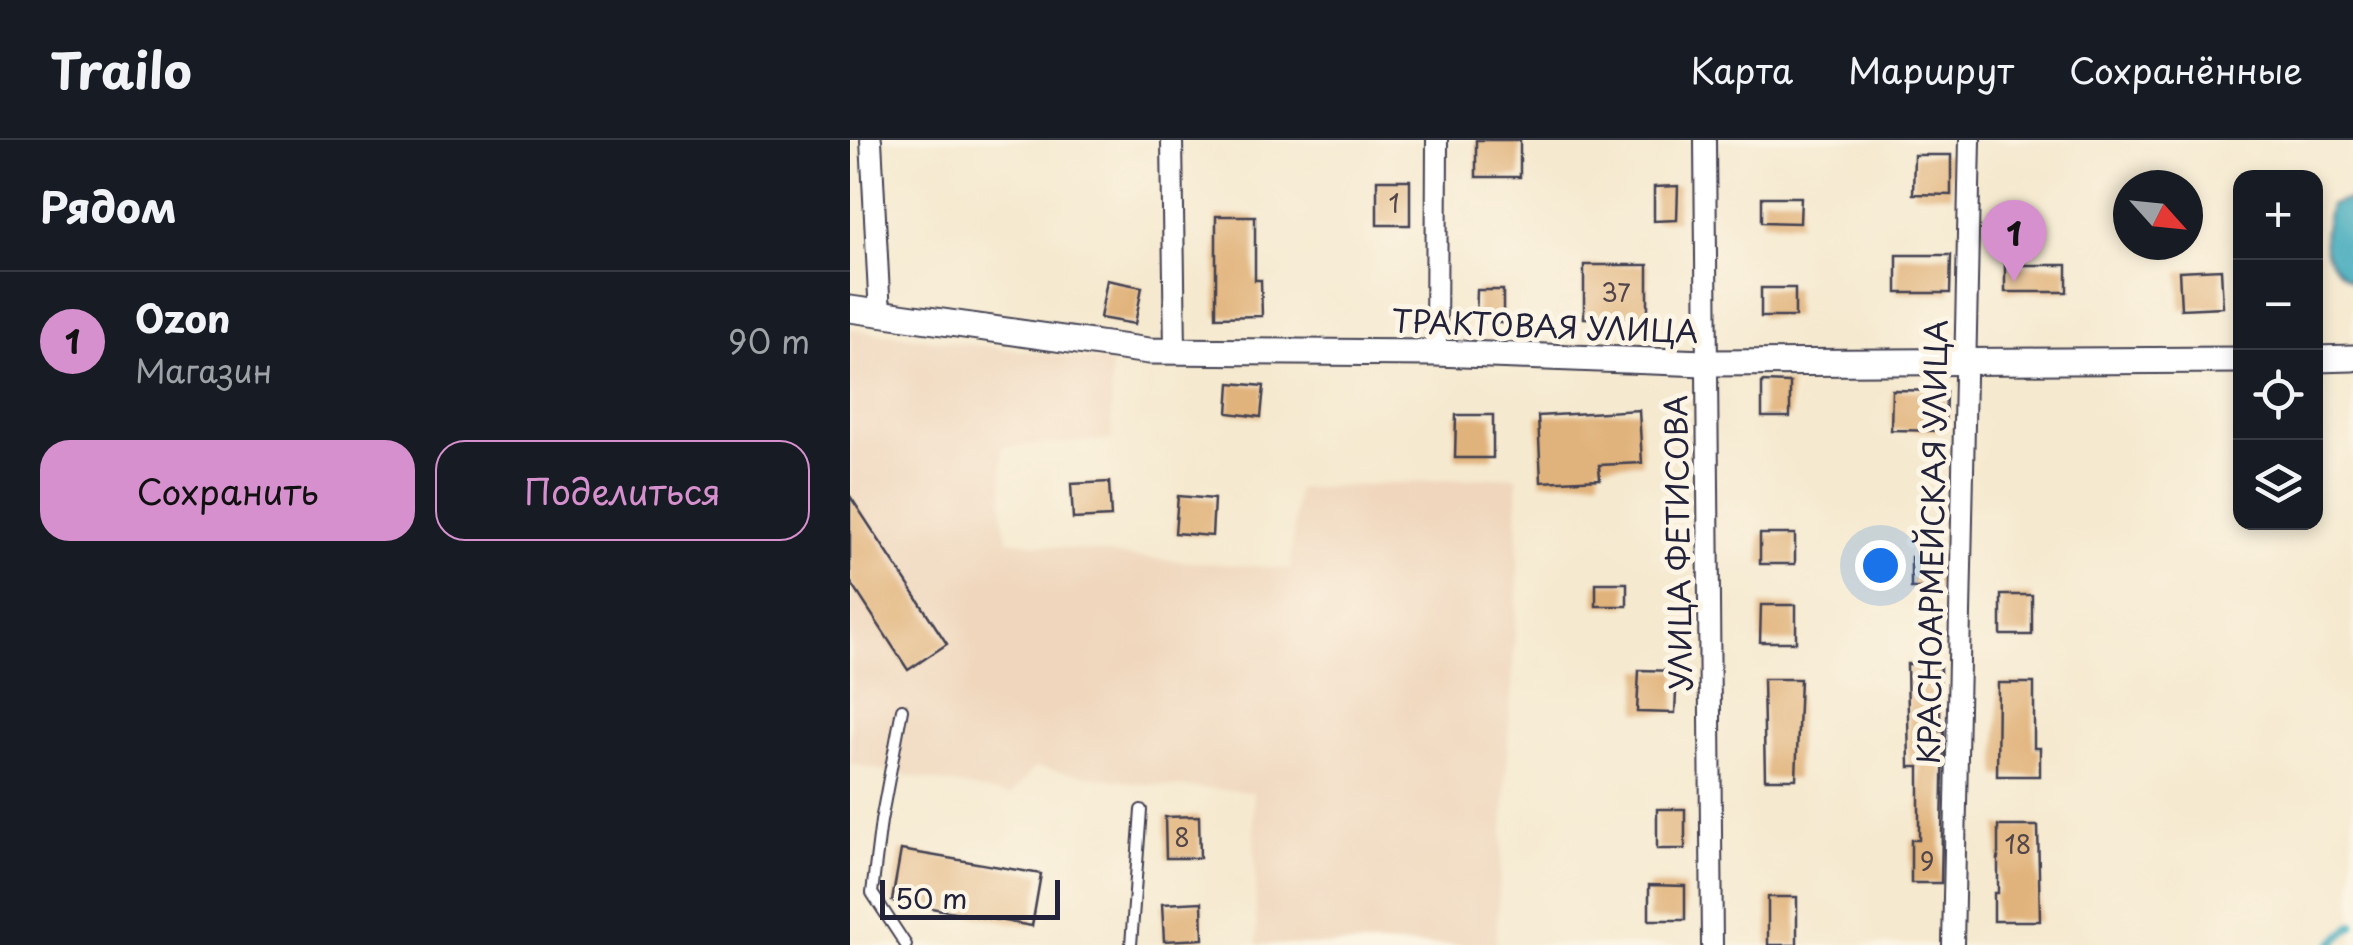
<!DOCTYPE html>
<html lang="ru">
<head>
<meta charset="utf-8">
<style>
	body { margin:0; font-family:"Playpen Sans",sans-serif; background:#242831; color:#f1f3f6 }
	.controls { position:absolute; right:30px; top:30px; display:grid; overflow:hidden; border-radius:20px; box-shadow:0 5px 15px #0003 }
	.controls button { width:90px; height:90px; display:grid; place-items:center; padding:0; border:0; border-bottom:2px solid #363941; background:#171b24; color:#f1f3f6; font:50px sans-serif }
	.compass { position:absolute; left:1263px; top:30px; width:90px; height:90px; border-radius:50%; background:#171b24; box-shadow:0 5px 15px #0003; rotate:117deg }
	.scale { position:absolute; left:30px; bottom:25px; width:180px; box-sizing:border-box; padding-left:10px; border:5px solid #22223b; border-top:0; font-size:28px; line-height:35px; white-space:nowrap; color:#22223b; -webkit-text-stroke:8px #fcf5e5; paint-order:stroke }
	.you { position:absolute; left:1030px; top:425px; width:35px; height:35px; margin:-25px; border:8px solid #fff; border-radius:50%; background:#1a73e8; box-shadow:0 0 0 15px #1a73e833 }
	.badge { display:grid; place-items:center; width:65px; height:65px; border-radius:50%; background:#d690ce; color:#111; font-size:32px; font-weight:700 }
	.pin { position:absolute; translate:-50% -82px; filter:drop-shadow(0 2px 5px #0008) }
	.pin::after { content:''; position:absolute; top:52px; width:35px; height:30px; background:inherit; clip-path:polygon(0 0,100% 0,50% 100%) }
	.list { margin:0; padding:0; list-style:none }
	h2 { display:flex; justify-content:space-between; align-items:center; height:130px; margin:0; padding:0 40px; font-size:42px }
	h2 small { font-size:32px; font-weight:400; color:#9ea1a6 }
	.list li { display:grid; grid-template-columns:65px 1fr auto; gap:30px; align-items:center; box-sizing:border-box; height:140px; padding:0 40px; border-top:2px solid #363941 }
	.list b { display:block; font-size:38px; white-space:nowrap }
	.list p { margin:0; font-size:32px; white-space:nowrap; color:#9ea1a6 }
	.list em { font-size:32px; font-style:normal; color:#9ea1a6 }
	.actions { display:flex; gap:20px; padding:30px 40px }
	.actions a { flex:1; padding:22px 0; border:2px solid #d690ce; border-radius:30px; text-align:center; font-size:35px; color:#d690ce }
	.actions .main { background:#d690ce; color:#111 }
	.icon { flex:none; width:55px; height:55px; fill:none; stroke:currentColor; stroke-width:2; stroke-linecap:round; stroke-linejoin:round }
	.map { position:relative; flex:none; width:1503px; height:805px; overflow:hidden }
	header { display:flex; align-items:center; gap:60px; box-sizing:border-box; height:140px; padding:0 50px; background:#171b24; border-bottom:2px solid #363941 }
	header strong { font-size:48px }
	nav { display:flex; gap:55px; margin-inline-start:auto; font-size:35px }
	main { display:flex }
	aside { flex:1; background:#171b24 }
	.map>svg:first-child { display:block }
	.built { fill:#efd6bc }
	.water { fill:#3da9bc; stroke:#30667c; stroke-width:2.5 }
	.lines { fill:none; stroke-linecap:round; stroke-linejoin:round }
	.stream { stroke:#3da9bc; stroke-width:8 }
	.building { fill:#e1b37b }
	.service-casing { stroke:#424051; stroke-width:14 }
	.minor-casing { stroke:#424051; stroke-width:24 }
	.tertiary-casing { stroke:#424051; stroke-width:29 }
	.service { stroke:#fff; stroke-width:10 }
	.minor { stroke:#fff; stroke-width:20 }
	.tertiary { stroke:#fff; stroke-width:25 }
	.labels { text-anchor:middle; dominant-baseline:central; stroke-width:10; stroke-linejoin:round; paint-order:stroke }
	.number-label { font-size:25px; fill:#52464b }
	.street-label { font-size:30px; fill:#22223b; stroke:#fcf5e5 }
</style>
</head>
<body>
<header>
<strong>Trailo</strong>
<nav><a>Карта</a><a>Маршрут</a><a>Сохранённые</a></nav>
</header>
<main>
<aside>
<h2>Рядом<small></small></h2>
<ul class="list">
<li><span class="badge">1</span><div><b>Ozon</b><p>Магазин</p></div><em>90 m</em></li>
</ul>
<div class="actions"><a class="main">Сохранить</a><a>Поделиться</a></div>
</aside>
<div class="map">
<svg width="1503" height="805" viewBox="0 0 1503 805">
	<rect width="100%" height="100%" fill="#fcf5e5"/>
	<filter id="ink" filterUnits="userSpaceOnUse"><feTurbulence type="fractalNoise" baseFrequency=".01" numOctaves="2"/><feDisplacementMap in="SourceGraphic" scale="20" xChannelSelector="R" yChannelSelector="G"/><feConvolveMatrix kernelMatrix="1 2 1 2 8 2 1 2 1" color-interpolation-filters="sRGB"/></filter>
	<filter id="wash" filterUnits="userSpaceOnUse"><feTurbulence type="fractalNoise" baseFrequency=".0048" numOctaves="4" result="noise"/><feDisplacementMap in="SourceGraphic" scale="40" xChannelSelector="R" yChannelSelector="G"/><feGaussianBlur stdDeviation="2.25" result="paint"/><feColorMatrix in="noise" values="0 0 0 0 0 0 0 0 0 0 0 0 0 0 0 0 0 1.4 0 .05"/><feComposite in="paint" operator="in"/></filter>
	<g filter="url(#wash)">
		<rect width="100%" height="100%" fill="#f5e9cf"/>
		<!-- built -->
		<polygon class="built" points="0,189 261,222 262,300 152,307 153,379 158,400 289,418 440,429 447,349 667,336 668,440 646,805 407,805 403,652 288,644 185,627 161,656 0,624"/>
		<!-- water -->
		<path class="water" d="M1503,58V143C1469,119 1470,103 1480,65Z"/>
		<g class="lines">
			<!-- stream -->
			<polyline class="stream" points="1481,805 1503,785"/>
		</g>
		<g id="blocks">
			<!-- building -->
			<g class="building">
				<rect x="626" y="0" width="44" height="37"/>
				<polygon points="1064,15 1101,15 1101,55 1063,54"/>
				<rect x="527" y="40" width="33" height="45"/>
				<polygon points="828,46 827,80 804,81 804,47"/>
				<polygon points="912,57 951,57 950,83 912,82"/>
				<polygon points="366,76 405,76 405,140 411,140 412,176 366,177"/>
				<polygon points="1047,115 1101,115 1100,153 1047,153"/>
				<polygon points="734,125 798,125 798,179 734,178"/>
				<rect x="1155" y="125" width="62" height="27"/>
				<polygon points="1371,129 1373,167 1331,169 1329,131"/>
				<polygon points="257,140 292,147 285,184 250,178"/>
				<rect x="911" y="148" width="34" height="29"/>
				<polygon points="627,150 653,150 653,183 626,183"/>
				<polygon points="912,242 940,243 940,277 912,277"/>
				<polygon points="380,243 414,246 411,277 378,273"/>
				<polygon points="1042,250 1096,251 1095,291 1041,290"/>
				<polygon points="789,270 792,323 749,325 750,339 691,342 688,276"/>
				<polygon points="606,275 643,275 643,318 605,318"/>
				<polygon points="259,342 261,377 223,379 221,344"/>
				<polygon points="0,356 97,504 58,530 0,441"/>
				<polygon points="328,356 364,359 362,396 325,393"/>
				<rect x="910" y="394" width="35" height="30"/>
				<polygon points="1061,417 1091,418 1091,448 1061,448"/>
				<rect x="746" y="443" width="31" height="23"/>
				<rect x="1151" y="455" width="31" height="40"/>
				<polygon points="911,465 946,465 946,502 910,502"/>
				<polygon points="1057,524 1090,524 1090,591 1094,591 1091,743 1061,743 1061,700 1069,700 1069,627 1059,627"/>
				<polygon points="789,530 827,531 825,573 787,572"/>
				<polygon points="913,539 950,539 946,639 915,639"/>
				<polygon points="1148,543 1184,543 1184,608 1190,608 1190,636 1147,636"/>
				<rect x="807" y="669" width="28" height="40"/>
				<polygon points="349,676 350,718 316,718 315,677"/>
				<polygon points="1148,686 1188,686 1190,781 1144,781 1144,753 1148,753"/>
				<polygon points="51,710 191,734 182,786 42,761"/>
				<polygon points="799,745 835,746 835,780 799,780"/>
				<rect x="918" y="757" width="29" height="48"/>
				<polygon points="352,762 353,799 314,801 312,764"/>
			</g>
		</g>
	</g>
	<g filter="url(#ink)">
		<use href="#blocks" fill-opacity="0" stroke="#424051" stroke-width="2.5"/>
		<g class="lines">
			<!-- service casing -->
			<g class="service-casing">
				<g id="service">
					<polyline points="52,569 31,681 22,753 56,805"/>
					<polyline points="281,805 291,670"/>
				</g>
			</g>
			<!-- minor casing -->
			<g class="minor-casing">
				<g id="minor">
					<polyline points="21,0 30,175"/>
					<polyline points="322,0 325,210"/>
					<polyline points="855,0 862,805"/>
					<polyline points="586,213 587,0"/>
					<polyline points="1103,805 1120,0"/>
				</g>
			</g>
			<!-- tertiary casing -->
			<g class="tertiary-casing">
				<g id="tertiary">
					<polyline points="0,169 299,211 586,213 855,223 1390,220"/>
					<polyline points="1466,219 1503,218"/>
				</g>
			</g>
			<!-- service -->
			<use href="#service" class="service"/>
			<!-- minor -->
			<use href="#minor" class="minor"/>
			<!-- tertiary -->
			<use href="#tertiary" class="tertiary"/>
		</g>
	</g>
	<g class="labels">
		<!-- number labels -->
		<g class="number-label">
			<text x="544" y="63">1</text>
			<text x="766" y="152">37</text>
			<text x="332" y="697">8</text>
			<text x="1168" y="704">18</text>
			<text x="1077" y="721">9</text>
		</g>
		<!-- street labels -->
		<g class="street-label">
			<text transform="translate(695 185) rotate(2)">ТРАКТОВАЯ УЛИЦА</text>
			<text transform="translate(1081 402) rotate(-89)">КРАСНОАРМЕЙСКАЯ УЛИЦА</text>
			<text transform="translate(827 403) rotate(-91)">УЛИЦА ФЕТИСОВА</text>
		</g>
	</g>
</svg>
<div class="controls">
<button>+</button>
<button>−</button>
<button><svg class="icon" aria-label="locate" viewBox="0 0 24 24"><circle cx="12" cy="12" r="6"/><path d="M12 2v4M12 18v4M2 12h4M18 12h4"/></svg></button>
<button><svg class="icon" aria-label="layers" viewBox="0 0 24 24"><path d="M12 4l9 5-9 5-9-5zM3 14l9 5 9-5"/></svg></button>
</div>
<svg class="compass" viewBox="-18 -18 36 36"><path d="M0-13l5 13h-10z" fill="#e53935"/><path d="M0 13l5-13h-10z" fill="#9ea1a6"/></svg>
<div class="scale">50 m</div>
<div class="you"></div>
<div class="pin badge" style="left:1164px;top:142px">1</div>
</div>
</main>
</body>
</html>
